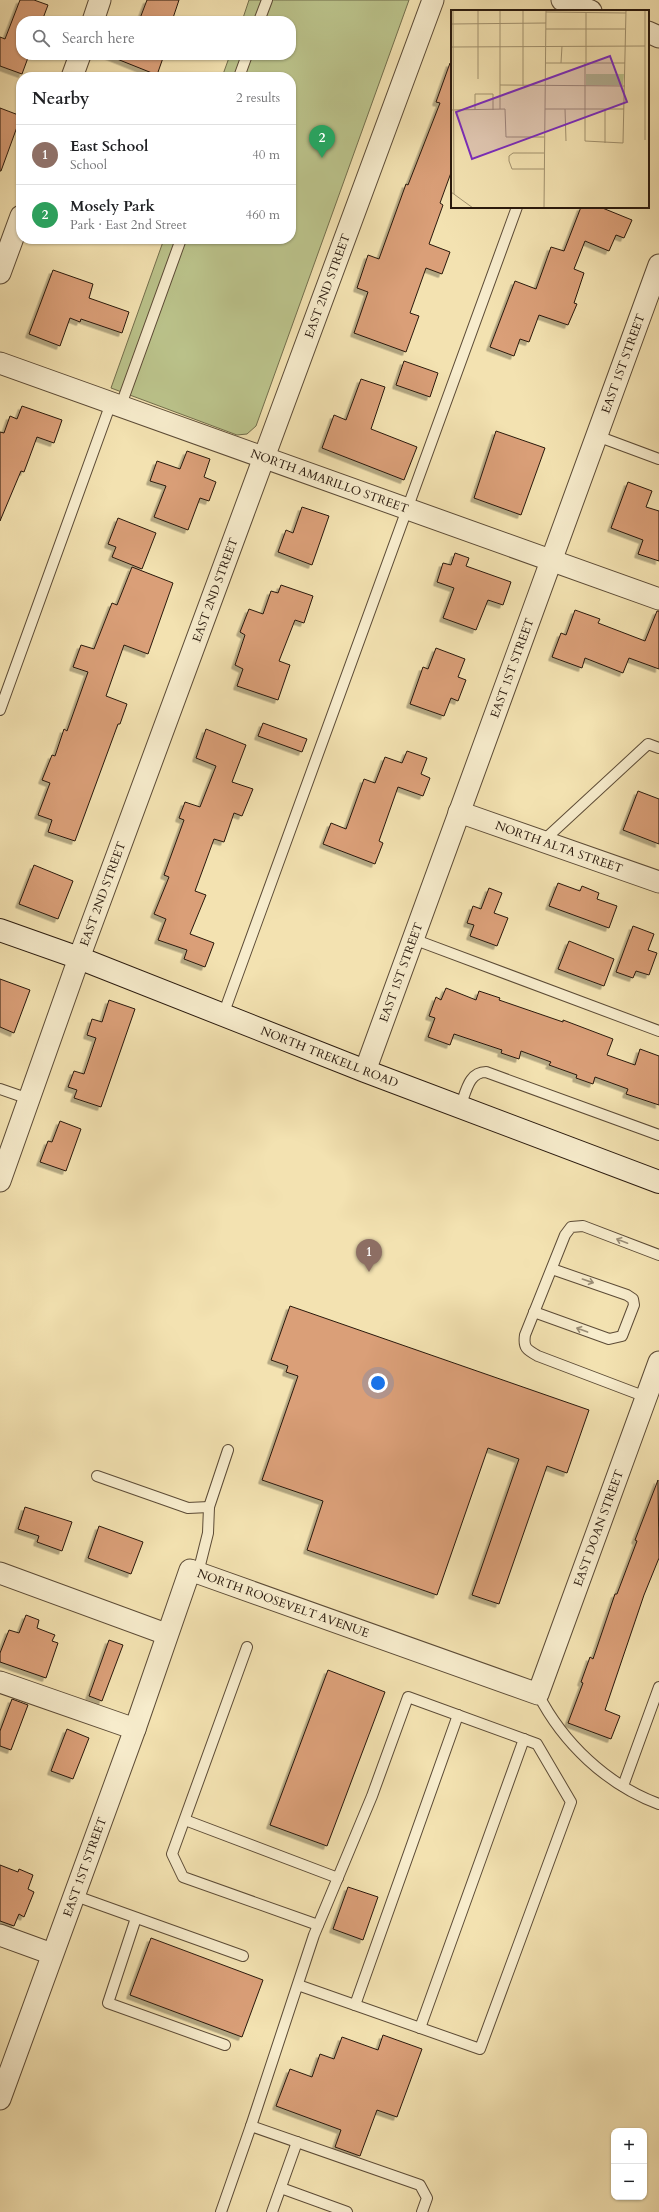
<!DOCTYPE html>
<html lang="en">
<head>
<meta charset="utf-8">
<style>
	body { margin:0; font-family:Cardo,serif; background:#f6f6f6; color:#202124 }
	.controls { position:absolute; right:12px; bottom:12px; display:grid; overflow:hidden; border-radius:8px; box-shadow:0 1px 3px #0004 }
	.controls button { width:36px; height:36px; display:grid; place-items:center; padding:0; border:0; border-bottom:1px solid #e0e0e0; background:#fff; color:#202124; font:20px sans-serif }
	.you { position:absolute; left:378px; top:1383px; width:14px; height:14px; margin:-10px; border:3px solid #fff; border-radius:50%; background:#1a73e8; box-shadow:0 0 0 6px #1a73e833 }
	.badge { display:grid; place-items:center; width:26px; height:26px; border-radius:50%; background:#8f2418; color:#fff; font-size:13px; font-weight:700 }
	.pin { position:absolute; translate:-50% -33px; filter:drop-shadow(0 1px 2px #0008) }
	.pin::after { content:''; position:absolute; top:21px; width:14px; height:12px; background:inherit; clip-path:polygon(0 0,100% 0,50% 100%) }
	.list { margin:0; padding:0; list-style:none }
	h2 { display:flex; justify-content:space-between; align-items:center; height:52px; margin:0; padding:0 16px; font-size:17px }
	h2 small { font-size:13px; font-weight:400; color:#757577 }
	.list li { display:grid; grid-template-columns:26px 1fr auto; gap:12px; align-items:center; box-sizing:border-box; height:60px; padding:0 16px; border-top:1px solid #e0e0e0 }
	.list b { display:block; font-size:15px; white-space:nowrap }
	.list p { margin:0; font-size:13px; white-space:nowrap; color:#757577 }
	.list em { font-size:13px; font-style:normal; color:#757577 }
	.icon { flex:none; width:22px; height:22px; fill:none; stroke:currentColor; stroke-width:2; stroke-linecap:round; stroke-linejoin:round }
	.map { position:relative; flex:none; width:659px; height:2212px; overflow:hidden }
	.search { position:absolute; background:#fff; box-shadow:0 1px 3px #0004; left:16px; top:16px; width:280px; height:44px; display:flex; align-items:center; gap:10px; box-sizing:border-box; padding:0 14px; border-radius:16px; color:#757577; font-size:15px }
	.panel { position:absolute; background:#fff; box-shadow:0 1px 3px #0004; left:16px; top:72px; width:280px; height:172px; border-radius:16px }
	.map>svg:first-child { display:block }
	.park { fill:#bbc38b; stroke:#726e4c }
	.building { fill:#da9f78; stroke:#29190d; filter:url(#shadow) }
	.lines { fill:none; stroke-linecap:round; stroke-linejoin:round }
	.lane-casing { stroke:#5c4b36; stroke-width:12 }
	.street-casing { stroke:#5c4b36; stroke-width:23 }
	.secondary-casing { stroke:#29190d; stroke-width:24 }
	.lane { stroke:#f7eccc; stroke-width:10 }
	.street { stroke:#f7eccc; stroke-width:21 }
	.secondary { stroke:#f7eccc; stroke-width:22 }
	.oneway { stroke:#9a8d76 }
	.labels { text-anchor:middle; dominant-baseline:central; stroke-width:3; stroke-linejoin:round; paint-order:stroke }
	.street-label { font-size:12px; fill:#29190d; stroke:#f7eccc }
	.inset-road { fill:none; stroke:#a2926f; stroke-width:1 }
	.view { fill:#7b2cbf; fill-opacity:0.15; stroke:#7b2cbf; stroke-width:2 }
	.inset-edge { fill:none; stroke:#29190d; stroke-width:2 }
</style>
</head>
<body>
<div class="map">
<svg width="659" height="2212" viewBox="0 0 659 2212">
	<defs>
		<filter id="shadow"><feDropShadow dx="-3.5" dy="3.5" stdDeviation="0" flood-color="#0004"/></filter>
	</defs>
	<rect width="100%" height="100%" fill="#f3e2b1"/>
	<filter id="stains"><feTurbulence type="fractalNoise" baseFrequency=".005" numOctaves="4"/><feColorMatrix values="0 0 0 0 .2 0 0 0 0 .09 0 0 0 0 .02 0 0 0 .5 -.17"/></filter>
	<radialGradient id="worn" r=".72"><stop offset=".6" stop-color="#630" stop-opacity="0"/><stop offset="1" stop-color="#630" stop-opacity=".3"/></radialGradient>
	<!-- park -->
	<polygon class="park" points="249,0 409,0 256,426 247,434 237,435 111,388 164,239 291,239 291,77 222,77 230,55 291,55 291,21 242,21"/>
	<!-- building -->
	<g class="building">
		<polygon points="20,0 34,0 48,5 42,21 21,21 21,55 29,55 22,74 0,66 0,37 5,39"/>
		<polygon points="147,0 179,0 172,21 139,21"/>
		<polygon points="107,55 164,55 157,75"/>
		<polygon points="450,63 452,64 452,170 440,203 443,205 429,244 450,252 442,274 426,268 410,313 419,316 406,352 354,333 368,292 357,288 368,255 379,259 406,184 408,185 440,103 436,102"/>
		<polygon points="0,108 21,116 1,171 0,171"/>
		<polygon points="581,207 600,207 632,220 624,238 616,235 609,251 585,241 574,269 584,273 574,303 577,304 568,325 539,315 529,342 520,339 514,356 490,347 515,281 536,289 551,247 564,251"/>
		<polygon points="53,270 93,284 89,298 129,312 122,333 81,319 80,322 70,318 60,346 29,334"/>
		<polygon points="404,361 438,373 430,397 396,385"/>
		<polygon points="361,379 385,387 371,429 417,447 404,480 322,448 334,415 346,420"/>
		<polygon points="22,406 62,420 54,443 37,437 24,472 21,471 0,521 0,432 4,433 10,416 17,419"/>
		<polygon points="496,431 545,448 521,515 474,498"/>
		<polygon points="187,451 210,459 204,477 216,482 209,501 200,498 188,530 154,517 166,486 150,481 157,461 180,469"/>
		<polygon points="628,482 652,491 646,507 659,511 659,561 638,554 643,540 611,528"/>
		<polygon points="302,507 329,516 312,565 278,552 286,530 293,533"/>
		<polygon points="118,518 156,533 142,569 112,557 116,547 108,544"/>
		<polygon points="455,553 469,558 466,566 511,582 503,605 488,600 476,630 443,618 454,588 437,582 443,563 451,565"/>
		<polygon points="132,567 173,583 148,654 124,645 106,696 127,704 120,724 118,724 75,841 48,832 52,820 38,815 50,783 42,780 52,755 55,756 64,729 67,731 88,672 73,667 81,645 94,649 112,603 117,605"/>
		<polygon points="281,585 313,596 304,623 295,620 279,661 290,665 278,700 237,686 243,669 235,665 245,635 240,632 249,609 263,614 271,591 278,593"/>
		<polygon points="575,610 600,619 598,623 645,641 657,611 659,611 659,669 629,658 623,673 585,658 582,668 552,657 561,633 566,635"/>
		<polygon points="436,648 465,659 458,677 466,680 458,701 451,698 444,716 410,704 423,667 428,669"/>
		<polygon points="263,723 307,739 302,752 258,736"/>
		<polygon points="206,729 246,745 232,782 253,789 242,816 234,813 224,842 214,839 195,891 206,895 190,934 214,943 205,967 184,959 187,950 158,940 166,919 154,914 169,877 164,875 184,820 179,818 185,802 200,807 216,766 196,758"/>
		<polygon points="407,751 427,758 421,774 430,778 423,796 398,787 379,841 383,843 375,864 323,844 331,823 346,829 364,779 375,783 385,757 402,763"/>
		<polygon points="638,791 659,799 659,844 623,830"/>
		<polygon points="34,865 73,881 58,919 19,904"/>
		<polygon points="558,883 580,891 582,886 599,893 597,899 617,906 609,928 549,906"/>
		<polygon points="489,888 502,893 494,913 508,918 497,946 470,936 474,925 467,923 473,906 481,909"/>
		<polygon points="633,926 654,934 648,950 657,953 649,975 636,971 633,978 616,972"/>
		<polygon points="569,941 614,959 604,986 558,969"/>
		<polygon points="0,979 30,990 14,1033 0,1027"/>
		<polygon points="446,988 476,1000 479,991 500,998 499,1000 563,1022 563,1020 613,1039 607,1055 635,1065 640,1049 659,1056 659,1105 626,1094 628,1089 595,1077 593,1084 576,1078 577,1075 549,1065 551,1062 521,1051 519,1059 501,1053 502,1050 454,1034 450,1045 428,1037 435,1018 429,1016 436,997 441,1000"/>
		<polygon points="109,1000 135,1009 101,1107 74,1098 77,1090 68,1087 74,1071 84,1074 96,1038 87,1035 92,1019 102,1022"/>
		<polygon points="60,1121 81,1129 66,1171 40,1162 48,1141 52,1142"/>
		<polygon points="290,1306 589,1410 567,1473 547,1466 499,1604 472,1595 519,1459 488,1448 437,1595 307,1550 323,1501 262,1480 298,1376 286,1372 288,1366 271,1360"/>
		<polygon points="658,1480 659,1558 644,1595 605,1710 620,1716 611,1739 568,1723 583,1683 581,1682 590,1657 593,1659 615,1594 617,1594 637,1541 635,1540"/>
		<polygon points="25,1507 72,1522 62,1551 37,1542 39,1536 18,1529"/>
		<polygon points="99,1526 143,1542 131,1574 88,1558"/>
		<polygon points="26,1615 39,1620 37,1628 55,1635 52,1641 58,1643 46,1678 0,1662 0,1653 9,1630 19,1633"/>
		<polygon points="109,1640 123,1645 102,1701 89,1696"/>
		<polygon points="328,1670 385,1692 327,1846 270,1825"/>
		<polygon points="12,1699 28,1705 11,1750 0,1746 0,1731"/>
		<polygon points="67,1729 89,1738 73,1779 51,1771"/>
		<polygon points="0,1865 18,1872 19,1869 33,1875 28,1889 34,1892 24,1917 19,1914 14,1926 0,1921"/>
		<polygon points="348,1887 378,1897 363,1940 333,1929"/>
		<polygon points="151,1938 263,1980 242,2037 130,1995"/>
		<polygon points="383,2035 422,2049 397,2117 377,2110 360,2156 335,2147 341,2130 276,2106 290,2069 312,2077 320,2054 334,2059 342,2037 378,2050"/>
	</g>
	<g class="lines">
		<!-- lane casing -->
		<g class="lane-casing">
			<g id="lane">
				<polyline points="259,21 267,0"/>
				<polyline points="239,77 247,55"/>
				<polyline points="121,405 181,239"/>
				<polyline points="597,436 659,459"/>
				<polyline points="0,710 111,403"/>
				<polyline points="543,841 648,744 659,748"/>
				<polyline points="413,939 659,1031"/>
				<polyline points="223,1015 517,207"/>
				<polyline points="0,1089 29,1099"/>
				<path d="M460,1107C466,1093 468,1072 486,1072L659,1135"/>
				<polyline points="534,1312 609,1339 622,1336 634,1305 633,1299 627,1295 552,1269"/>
				<path d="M646,1397L538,1356C527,1350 523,1348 525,1335L565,1235L571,1227L583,1226L659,1255"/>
				<polyline points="97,1476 188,1508 209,1507"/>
				<polyline points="198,1573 208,1533 209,1507 228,1450"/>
				<polyline points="247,1647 172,1854 183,1877 318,1925"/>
				<path d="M538,1694C563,1743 607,1785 659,1804"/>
				<polyline points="623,1786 659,1687"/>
				<polyline points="185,1820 338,1878"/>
				<polyline points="73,1895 243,1956"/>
				<polyline points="136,1918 108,2003 225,2045"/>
				<polyline points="355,2005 458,1715"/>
				<polyline points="420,2028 524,1739"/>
				<polyline points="251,2126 314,1935 372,1796 408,1697 537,1744 571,1802 480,2049 298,1985"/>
				<polyline points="281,2188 347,2212"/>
				<polyline points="221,2212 251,2126 420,2185 427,2198 422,2212"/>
				<polyline points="272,2212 297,2142"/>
			</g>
		</g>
		<!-- street casing -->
		<g class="street-casing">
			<g id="street">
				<polyline points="562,0 591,11"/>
				<polyline points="93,21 100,0"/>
				<polyline points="648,32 659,37"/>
				<polyline points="72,77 80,55"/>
				<polyline points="0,273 21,216"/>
				<path id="s1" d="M0,363L659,599"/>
				<path id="s2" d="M459,812L659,882"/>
				<path id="s3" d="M365,1071L659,265"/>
				<path id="s4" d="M0,1181L79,958L433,0"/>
				<polyline points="0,1573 166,1634"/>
				<polyline points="0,1682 135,1729"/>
				<polyline points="0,1935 52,1954"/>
				<path id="s5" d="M0,2099L135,1729L190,1570L538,1694L659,1362"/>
			</g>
		</g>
		<!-- secondary casing -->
		<g class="secondary-casing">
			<g id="secondary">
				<path id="s6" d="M0,930L79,958L365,1071L659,1182"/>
			</g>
		</g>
		<!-- lane -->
		<use href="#lane" class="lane"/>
		<!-- street -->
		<use href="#street" class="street"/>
		<!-- secondary -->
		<use href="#secondary" class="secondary"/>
	</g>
	<!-- one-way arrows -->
	<defs><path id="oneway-shaft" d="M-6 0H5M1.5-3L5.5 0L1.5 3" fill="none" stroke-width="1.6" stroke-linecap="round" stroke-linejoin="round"/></defs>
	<g class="oneway">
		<use href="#oneway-shaft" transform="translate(622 1241) rotate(-159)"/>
		<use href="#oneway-shaft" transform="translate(588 1281) rotate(19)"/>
		<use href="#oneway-shaft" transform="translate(582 1330) rotate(-160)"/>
	</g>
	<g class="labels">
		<!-- street labels -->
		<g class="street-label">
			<text stroke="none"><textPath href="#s4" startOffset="953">EAST 2ND STREET</textPath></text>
			<text stroke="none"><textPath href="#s3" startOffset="753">EAST 1ST STREET</textPath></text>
			<text stroke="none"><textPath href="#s1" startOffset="350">NORTH AMARILLO STREET</textPath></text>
			<text stroke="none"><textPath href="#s4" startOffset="629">EAST 2ND STREET</textPath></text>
			<text stroke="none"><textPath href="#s3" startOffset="429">EAST 1ST STREET</textPath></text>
			<text stroke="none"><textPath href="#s2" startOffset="106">NORTH ALTA STREET</textPath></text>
			<text stroke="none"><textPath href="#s4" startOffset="305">EAST 2ND STREET</textPath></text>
			<text stroke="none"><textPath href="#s3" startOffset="105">EAST 1ST STREET</textPath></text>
			<text stroke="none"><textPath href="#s6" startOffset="353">NORTH TREKELL ROAD</textPath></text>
			<text stroke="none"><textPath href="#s5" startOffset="1108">EAST DOAN STREET</textPath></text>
			<text stroke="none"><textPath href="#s5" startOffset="661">NORTH ROOSEVELT AVENUE</textPath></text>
			<text stroke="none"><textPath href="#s5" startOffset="247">EAST 1ST STREET</textPath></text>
		</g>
	</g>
	<!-- overview -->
	<g transform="translate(451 10)">
		<rect width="198" height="198" fill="#f3e2b1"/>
		<path d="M135,64H173L172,75H135Z" fill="#bbc38b"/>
		<path class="inset-road" d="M2,0L3,184M27,0V69M49,0V99M72,0V76M95,2L175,3M0,14L95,13M95,19H174M0,37L194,36M94,53H174M110,53L111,36M134,53V131L172,133L175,0M135,53V2M49,75L174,76M94,99H173M114,99L115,131M0,100L54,99L55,127H93M24,100V84H42V100M194,130V0M154,133V99M93,159H61L58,151V146L62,143H93M0,182L22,198M93,198L95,0"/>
		<path class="view" d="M159,46L176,92L21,149L5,102Z"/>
		<rect width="198" height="198" class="inset-edge"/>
	</g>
	<rect width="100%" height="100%" filter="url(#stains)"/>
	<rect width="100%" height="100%" fill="url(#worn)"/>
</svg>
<div class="controls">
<button>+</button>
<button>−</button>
</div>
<div class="you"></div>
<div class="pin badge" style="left:369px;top:1272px;background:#8d6e63">1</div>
<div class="pin badge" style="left:322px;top:158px;background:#2e9e5b">2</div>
<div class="search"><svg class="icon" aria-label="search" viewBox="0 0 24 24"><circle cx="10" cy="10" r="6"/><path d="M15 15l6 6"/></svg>Search here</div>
<section class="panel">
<h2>Nearby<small>2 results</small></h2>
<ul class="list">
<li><span class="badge" style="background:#8d6e63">1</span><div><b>East School</b><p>School</p></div><em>40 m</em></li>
<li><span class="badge" style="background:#2e9e5b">2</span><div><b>Mosely Park</b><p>Park · East 2nd Street</p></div><em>460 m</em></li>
</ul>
</section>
</div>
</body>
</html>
